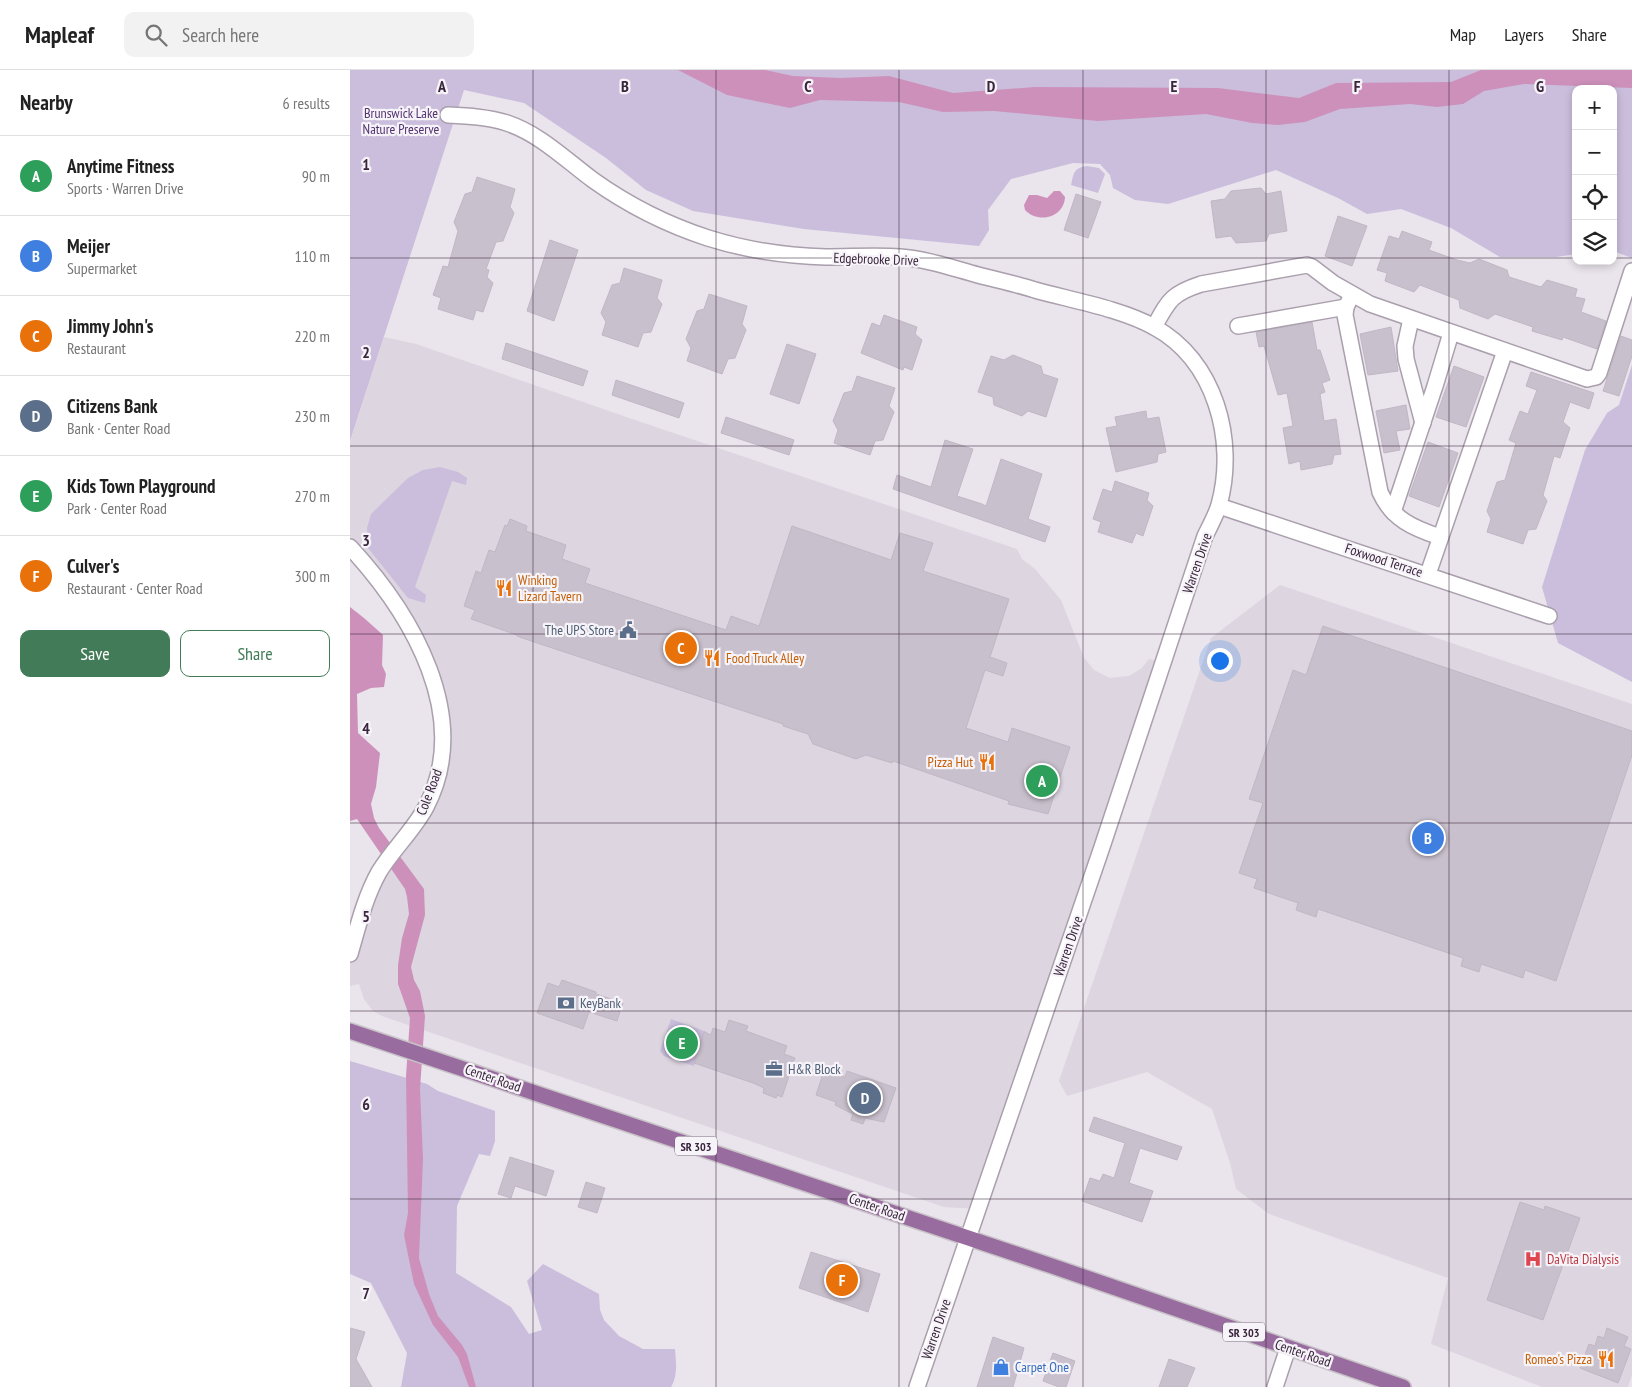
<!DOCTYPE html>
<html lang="en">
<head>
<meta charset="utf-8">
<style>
	body { margin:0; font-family:"PT Sans Narrow",sans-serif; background:#f2f2f2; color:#222 }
	.controls { position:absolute; right:15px; top:15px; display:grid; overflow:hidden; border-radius:10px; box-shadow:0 2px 8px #0003 }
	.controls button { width:45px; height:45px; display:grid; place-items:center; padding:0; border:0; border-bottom:1px solid #e0e0e0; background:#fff; color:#222; font:25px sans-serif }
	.you { position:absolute; left:869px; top:590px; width:18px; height:18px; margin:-12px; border:4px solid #fff; border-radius:50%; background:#1a73e8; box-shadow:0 0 0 8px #1a73e833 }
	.badge { display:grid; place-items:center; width:32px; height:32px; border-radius:50%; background:#417b57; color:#fff; font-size:16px; font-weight:700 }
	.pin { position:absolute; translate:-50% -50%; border:2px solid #fff; box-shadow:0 1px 5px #0006 }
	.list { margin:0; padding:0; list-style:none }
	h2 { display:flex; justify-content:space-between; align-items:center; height:65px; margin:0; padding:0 20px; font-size:21px }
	h2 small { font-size:16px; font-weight:400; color:#767676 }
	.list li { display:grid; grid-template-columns:32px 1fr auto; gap:15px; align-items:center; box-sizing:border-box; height:80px; padding:0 20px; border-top:1px solid #e0e0e0 }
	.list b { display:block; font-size:19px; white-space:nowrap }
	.list p { margin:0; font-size:16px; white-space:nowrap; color:#767676 }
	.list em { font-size:16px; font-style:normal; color:#767676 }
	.actions { display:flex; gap:10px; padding:15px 20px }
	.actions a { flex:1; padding:11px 0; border:1px solid #417b57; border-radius:10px; text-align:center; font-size:18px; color:#417b57 }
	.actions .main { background:#417b57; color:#fff }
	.icon { flex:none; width:28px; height:28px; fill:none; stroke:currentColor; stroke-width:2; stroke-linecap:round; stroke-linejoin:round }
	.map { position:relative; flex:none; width:1282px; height:1317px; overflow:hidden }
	header { display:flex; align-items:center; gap:30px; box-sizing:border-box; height:70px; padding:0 25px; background:#fff; border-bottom:1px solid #e0e0e0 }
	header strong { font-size:24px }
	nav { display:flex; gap:28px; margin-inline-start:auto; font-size:18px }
	.search { width:350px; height:45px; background:#f2f2f2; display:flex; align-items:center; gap:12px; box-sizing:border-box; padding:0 18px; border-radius:10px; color:#767676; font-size:19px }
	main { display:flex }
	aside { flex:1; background:#fff }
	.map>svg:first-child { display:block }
	.built { fill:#ddd5e0 }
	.green { fill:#cabedc }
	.water { fill:#cd90bb }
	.building { fill:#c9c0cd; stroke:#c1b7c5 }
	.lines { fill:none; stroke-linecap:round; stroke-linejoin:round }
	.minor-casing { stroke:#aa9fad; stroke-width:18 }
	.major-casing { stroke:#c8c2c8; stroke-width:18 }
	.minor { stroke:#fff; stroke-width:15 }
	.major { stroke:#986c9e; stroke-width:15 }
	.grid { fill:none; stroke:#39253c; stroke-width:1; stroke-opacity:0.55 }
	.labels { text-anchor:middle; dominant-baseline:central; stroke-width:4.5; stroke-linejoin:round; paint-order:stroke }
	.shield { fill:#f7f4f9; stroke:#726375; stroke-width:1 }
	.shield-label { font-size:12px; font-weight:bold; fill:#39253c }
	.park-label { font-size:14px; fill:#533270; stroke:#f7f4f9 }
	.street-label { font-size:14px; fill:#39253c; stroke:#f7f4f9 }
	.food-label { font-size:14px; fill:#c56008; stroke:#f7f4f9; text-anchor:start }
	.service-label { font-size:14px; fill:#4e5e75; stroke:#f7f4f9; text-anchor:start }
	.health-label { font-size:14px; fill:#be3a42; stroke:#f7f4f9; text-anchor:start }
	.shop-label { font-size:14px; fill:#366cbe; stroke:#f7f4f9; text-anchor:start }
	.grid-label { font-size:16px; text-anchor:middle; font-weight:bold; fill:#39253c; stroke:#f7f4f9; stroke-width:4.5; stroke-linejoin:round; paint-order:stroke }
</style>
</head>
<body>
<header>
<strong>Mapleaf</strong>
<div class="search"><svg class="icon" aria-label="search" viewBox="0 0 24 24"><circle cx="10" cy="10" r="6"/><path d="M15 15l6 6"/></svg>Search here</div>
<nav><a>Map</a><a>Layers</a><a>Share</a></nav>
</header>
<main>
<aside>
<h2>Nearby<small>6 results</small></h2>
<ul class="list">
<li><span class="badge" style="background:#2e9e5b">A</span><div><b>Anytime Fitness</b><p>Sports · Warren Drive</p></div><em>90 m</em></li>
<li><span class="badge" style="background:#3f7fe0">B</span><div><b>Meijer</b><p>Supermarket</p></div><em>110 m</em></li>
<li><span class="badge" style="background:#e8710a">C</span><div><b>Jimmy John's</b><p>Restaurant</p></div><em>220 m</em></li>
<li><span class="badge" style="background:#5c6f8a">D</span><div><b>Citizens Bank</b><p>Bank · Center Road</p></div><em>230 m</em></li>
<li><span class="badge" style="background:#2e9e5b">E</span><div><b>Kids Town Playground</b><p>Park · Center Road</p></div><em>270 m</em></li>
<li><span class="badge" style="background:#e8710a">F</span><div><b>Culver's</b><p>Restaurant · Center Road</p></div><em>300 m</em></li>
</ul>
<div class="actions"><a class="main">Save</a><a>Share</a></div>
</aside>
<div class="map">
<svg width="1282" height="1317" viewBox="0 0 1282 1317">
	<rect width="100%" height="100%" fill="#eae4ec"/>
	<!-- built -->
	<g class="built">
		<polygon points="34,267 66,274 285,350 667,479 672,489 685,499 711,530 734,588 744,600 760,608 779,606 792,598 799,589 813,592 628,1139 594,1137 32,946 23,941 14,929 9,914 0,916 0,884 18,824 76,736 93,655 50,544 41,513 0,467 0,372"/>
		<polygon points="930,515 1282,634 1282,1305 1278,1317 1192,1317 1081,1274 1098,1208 919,1144 886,1119 880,1093 862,1039 797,1002 717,1026 709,1011 861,568"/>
	</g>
	<!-- green -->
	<g class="green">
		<polygon points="0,0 1282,0 1282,188 1263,181 1263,19 1226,19 1226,184 1206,187 1150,187 1101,158 1051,139 1017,144 988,128 926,100 818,134 785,130 763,118 760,105 750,94 723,93 661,109 638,140 639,160 629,176 454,159 343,141 296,120 256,88 174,33 114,20 0,371"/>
		<path d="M737,96L749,98L755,104L748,123L721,115C724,102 724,98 737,96Z"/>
		<polygon points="1282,295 1282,612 1208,573 1192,517 1235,380 1257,343 1269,335"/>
		<polygon points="90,397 108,402 117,408 116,415 102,411 65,517 76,525 75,533 58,528 18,478 17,458 21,444 58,408 73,400"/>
		<polygon points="321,949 357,962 356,965 360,969 352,967 344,996 314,986 310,981"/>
		<path d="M0,991L77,1014L88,1021L145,1041V1071L140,1086L129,1084L107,1136L106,1203L161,1237L179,1264L192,1260L177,1211L193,1194L249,1224L250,1240L254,1250L269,1266L293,1279H325C326,1293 328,1305 321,1317H51L57,1283L21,1213L0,1204Z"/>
	</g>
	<!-- water -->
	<g class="water">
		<polygon points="328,0 415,0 443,6 491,8 539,6 603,23 685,17 868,18 949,28 986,13 1101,12 1131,0 1282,0 1282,18 1174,14 1134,21 1113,34 1087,37 1060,34 990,39 955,52 928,55 902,53 856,44 748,51 644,41 593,42 549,32 470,30 440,38 377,25"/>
		<path d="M704,121H710L715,127C714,148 688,154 675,140L674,135L679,125H687L697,128Z"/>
		<polygon points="0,537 14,548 33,565 32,595 36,604 34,617 21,618 7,624 8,663 30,683 26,717 21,734 24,748 29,758 74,819 75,845 61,897 64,910 70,921 75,946 70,1019 73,1089 69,1188 79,1224 88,1246 112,1275 117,1284 126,1317 119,1317 108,1287 83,1255 64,1214 54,1165 58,1143 56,1006 60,948 48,914 48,895 52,868 59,844 57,827 55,819 7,749 0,751"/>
	</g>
	<!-- building -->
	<g class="building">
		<polygon points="127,107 165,119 160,137 164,143 153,171 146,172 136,199 139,200 137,207 143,213 133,242 126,240 123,250 88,239 91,228 83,225 93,196 98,197 108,161 104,152 115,124 122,122"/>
		<polygon points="911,118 916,124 931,121 937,161 919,164 916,171 886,173 881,166 866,168 861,131 875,129 881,121"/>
		<polygon points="726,124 751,132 738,168 714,160"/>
		<polygon points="988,146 1017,156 1002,196 975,186"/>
		<polygon points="1052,161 1082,172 1079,180 1107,190 1120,193 1129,189 1157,200 1159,207 1191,217 1197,210 1227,219 1225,227 1235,229 1231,242 1256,251 1247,279 1213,267 1212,270 1182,261 1183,257 1145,244 1138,249 1110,238 1109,230 1070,215 1064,222 1035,211 1037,203 1027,200 1039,166 1049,169"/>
		<polygon points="200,170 228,180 204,251 177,241"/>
		<polygon points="274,198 312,210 307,228 312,234 301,262 293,263 288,277 252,265 256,252 251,243 262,215 270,213"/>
		<polygon points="359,224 397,236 392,254 396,260 385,288 378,289 372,304 337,291 341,278 336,269 347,241 354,239"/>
		<polygon points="534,245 567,257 565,264 572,270 562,300 554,297 553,300 511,283 522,253 530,256"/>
		<polygon points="962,252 967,280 970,280 980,310 972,313 975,322 970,324 974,351 986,349 991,384 984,385 982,394 951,400 950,391 939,394 933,358 943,356 937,323 928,325 914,276 909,277 906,262"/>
		<polygon points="1041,257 1048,301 1018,305 1010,264"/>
		<polygon points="1271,266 1282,270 1282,286 1269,326 1253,321"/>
		<polygon points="156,273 238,301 233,316 152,289"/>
		<polygon points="437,274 466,284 449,334 420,324"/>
		<polygon points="663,285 691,296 693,304 708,309 696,347 678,341 672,346 644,335 643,327 628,322 641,286 654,290"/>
		<polygon points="1104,296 1134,307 1116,357 1086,347"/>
		<polygon points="1181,302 1244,323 1239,339 1220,332 1213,352 1220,358 1210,388 1204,386 1193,425 1197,431 1186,459 1178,460 1173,474 1137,462 1141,449 1137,441 1147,412 1155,410 1166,373 1159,370 1170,341 1178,344 1187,320 1176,316"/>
		<polygon points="507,306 545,318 539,336 544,342 533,370 525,371 520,385 484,373 488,360 483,351 494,323 502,321"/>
		<polygon points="266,310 334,333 329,348 262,325"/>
		<polygon points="1056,335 1060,359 1046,361 1050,380 1034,383 1026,341"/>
		<polygon points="796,341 797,349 809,347 816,382 808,384 807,392 766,402 756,358 767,356 765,347"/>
		<polygon points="376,347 444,370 439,385 371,363"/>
		<polygon points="595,370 623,379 607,426 632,434 636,436 651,389 692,404 678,449 700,457 695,472 543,419 547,405 581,417"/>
		<polygon points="1078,372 1108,383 1089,437 1059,426"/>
		<polygon points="765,411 799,423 797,430 803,436 793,466 786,463 782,473 748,462 751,452 743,449 753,419 762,422"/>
		<polygon points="160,449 177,456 176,461 216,475 212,489 240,499 235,513 376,560 381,546 409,556 442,456 541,490 550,463 583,473 573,501 659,529 640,587 657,593 653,606 635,600 616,658 658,672 662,658 720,677 698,744 658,734 659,731 543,691 542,693 516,685 506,689 463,674 458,664 433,656 433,654 184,572 167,566 167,565 121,549 125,540 114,536 126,501 131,503 139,480 145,482 155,455 157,456"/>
		<polygon points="973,556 1282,661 1282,685 1206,911 1175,900 1173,908 1131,894 1129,902 1111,896 1113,888 968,839 966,847 946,840 948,833 904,818 907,809 889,803 913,733 899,729 943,600 956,605"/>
		<polygon points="212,910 246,922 246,924 273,933 267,951 239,942 233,959 187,943 198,913 209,917"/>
		<polygon points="379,950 398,956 396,961 437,976 434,984 445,988 432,1027 427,1025 426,1028 413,1023 414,1018 403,1013 344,993 354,962 361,965 363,958 375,962"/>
		<polygon points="474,1001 495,1007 497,1001 546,1018 534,1052 515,1048 513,1054 501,1050 503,1044 485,1035 486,1032 466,1025"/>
		<polygon points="744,1047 832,1077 827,1090 790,1078 779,1113 803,1121 792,1152 732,1131 740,1108 750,1111 753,1104 764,1108 775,1073 739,1061"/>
		<polygon points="160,1087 204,1101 196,1126 165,1116 161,1128 148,1124"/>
		<polygon points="236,1112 255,1118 247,1143 228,1137"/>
		<polygon points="1170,1132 1194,1140 1195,1136 1230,1148 1193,1250 1137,1230"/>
		<polygon points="461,1182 530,1204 518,1242 449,1218"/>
		<polygon points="0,1258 15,1262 6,1289 22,1317 0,1317"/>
		<polygon points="1257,1258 1278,1267 1274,1276 1281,1279 1268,1313 1230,1298 1239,1274 1245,1276 1248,1266 1254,1268"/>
		<polygon points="643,1267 674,1278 663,1317 627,1317"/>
		<polygon points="703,1283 725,1291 716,1317 709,1317 693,1311"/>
		<polygon points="819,1289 845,1298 837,1317 809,1317"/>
	</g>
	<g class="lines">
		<!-- minor casing -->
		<g class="minor-casing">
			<g id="minor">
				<path d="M98,45C118,46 138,47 157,53C190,64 216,90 243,110C278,135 318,155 358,168C396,180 437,186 476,187C501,187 526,185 550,187C577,189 602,198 628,205C647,210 666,214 685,220C721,230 772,239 804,257C865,290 887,370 869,435C866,445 860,456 855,466L752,777L567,1317"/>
				<path d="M1002,225L996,237L995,245L1030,422C1042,449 1063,458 1090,467"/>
				<polyline points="1061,249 1055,276 1056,289 1073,353"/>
				<polyline points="888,256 996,237"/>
				<path d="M804,257C819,230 821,224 851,214L957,195L962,197L983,213L1020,234L1237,309L1246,307L1249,303L1282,201"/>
				<polyline points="869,436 1199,546"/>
				<polyline points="1043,442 1085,316 1101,263"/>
				<path d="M0,477C62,544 123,647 76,737C63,761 43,779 29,802C15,827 8,856 0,884"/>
				<polyline points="1078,504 1155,281"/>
				<polyline points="925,1317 938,1278"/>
			</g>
		</g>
		<!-- major casing -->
		<g class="major-casing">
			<polyline id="major" points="0,961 699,1195 1053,1317"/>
		</g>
		<!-- minor -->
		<use href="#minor" class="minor"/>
		<!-- major -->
		<use href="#major" class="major"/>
	</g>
	<!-- grid -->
	<path class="grid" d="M183,0V1317M366,0V1317M549,0V1317M733,0V1317M916,0V1317M1099,0V1317M0,188H1226M1263,188H1282M0,376H1282M0,564H1282M0,753H1282M0,941H1282M0,1129H1282"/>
	<!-- icons -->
	<defs>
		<g id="restaurant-bare" transform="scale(1.35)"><path d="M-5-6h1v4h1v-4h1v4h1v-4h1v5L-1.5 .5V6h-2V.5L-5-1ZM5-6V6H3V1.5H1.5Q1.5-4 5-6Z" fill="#e8710a" stroke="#f7f4f9" stroke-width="2.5" paint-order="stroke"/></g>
		<g id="civic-bare" transform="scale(1.35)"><path d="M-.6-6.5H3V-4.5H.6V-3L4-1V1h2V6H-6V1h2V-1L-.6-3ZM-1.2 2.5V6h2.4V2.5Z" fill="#5c6f8a" stroke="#f7f4f9" stroke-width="2.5" paint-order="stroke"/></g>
		<g id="bank-bare" transform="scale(1.35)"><path d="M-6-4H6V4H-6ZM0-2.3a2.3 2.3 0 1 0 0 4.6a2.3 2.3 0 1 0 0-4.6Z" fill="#5c6f8a" stroke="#f7f4f9" stroke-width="2.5" paint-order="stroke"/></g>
		<g id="office-bare" transform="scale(1.35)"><path d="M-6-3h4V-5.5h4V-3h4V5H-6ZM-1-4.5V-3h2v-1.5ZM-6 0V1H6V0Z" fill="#5c6f8a" stroke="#f7f4f9" stroke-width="2.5" paint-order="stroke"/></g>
		<g id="hospital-bare" transform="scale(1.35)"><path d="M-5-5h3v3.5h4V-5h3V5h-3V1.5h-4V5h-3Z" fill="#e0444e" stroke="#f7f4f9" stroke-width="2.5" paint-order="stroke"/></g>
		<g id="shop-bare" transform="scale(1.35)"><path d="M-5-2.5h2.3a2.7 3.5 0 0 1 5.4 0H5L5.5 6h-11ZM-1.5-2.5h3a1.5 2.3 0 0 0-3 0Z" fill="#3f7fe0" stroke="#f7f4f9" stroke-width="2.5" paint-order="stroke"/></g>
	</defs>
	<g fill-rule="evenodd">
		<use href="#restaurant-bare" x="154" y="518"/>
		<use href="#civic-bare" x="278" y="560"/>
		<use href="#restaurant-bare" x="362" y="588"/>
		<use href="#restaurant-bare" x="637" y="692"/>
		<use href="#bank-bare" x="216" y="933"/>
		<use href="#office-bare" x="424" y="999"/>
		<use href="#hospital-bare" x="1183" y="1189"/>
		<use href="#restaurant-bare" x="1256" y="1289"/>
		<use href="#shop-bare" x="651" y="1297"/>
	</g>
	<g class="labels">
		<!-- shield labels -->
		<g class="shield">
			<rect x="325" y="1066.5" width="42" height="19" rx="4"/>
			<rect x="873" y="1252.5" width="42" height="19" rx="4"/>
		</g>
		<g class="shield-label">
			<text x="346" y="1076">SR 303</text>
			<text x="894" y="1262">SR 303</text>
		</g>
		<!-- park labels -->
		<g class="park-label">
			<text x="51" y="43">Brunswick Lake<tspan x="51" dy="16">Nature Preserve</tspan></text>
		</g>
		<!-- street labels -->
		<g class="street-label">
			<text transform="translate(526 189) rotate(2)">Edgebrooke Drive</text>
			<text transform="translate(1034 490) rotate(18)">Foxwood Terrace</text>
			<text transform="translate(847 493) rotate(-71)">Warren Drive</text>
			<text transform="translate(79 722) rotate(-69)">Cole Road</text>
			<text transform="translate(718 876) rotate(-71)">Warren Drive</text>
			<text transform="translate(143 1008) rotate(19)">Center Road</text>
			<text transform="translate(527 1137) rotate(19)">Center Road</text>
			<text transform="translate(586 1259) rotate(-71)">Warren Drive</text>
			<text transform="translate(953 1283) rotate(19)">Center Road</text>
		</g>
		<!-- food labels -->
		<g class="food-label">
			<text x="168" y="510">Winking<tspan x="168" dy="16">Lizard Tavern</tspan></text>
			<text x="376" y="588">Food Truck Alley</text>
			<text x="623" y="692" text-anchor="end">Pizza Hut</text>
			<text x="1242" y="1289" text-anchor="end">Romeo's Pizza</text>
		</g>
		<!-- service labels -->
		<g class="service-label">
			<text x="264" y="560" text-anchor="end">The UPS Store</text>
			<text x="230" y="933">KeyBank</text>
			<text x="438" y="999">H&amp;R Block</text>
		</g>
		<!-- health labels -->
		<g class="health-label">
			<text x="1197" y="1189">DaVita Dialysis</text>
		</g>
		<!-- shop labels -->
		<g class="shop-label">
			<text x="665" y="1297">Carpet One</text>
		</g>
	</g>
	<g class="grid-label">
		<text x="92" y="22">A</text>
		<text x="275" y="22">B</text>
		<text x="458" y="22">C</text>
		<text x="641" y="22">D</text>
		<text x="824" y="22">E</text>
		<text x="1007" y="22">F</text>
		<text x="1190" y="22">G</text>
		<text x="16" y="100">1</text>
		<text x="16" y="288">2</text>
		<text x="16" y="476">3</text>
		<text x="16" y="664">4</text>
		<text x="16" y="852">5</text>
		<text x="16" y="1040">6</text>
		<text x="16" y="1229">7</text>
	</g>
</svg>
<div class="controls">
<button>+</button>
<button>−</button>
<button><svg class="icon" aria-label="locate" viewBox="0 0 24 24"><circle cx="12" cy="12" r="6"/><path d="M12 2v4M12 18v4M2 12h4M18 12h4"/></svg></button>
<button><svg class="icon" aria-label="layers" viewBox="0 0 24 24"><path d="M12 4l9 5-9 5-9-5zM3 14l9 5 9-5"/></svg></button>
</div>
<div class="you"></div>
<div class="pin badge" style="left:692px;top:711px;background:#2e9e5b">A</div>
<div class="pin badge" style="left:1078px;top:768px;background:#3f7fe0">B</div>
<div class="pin badge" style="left:331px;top:578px;background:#e8710a">C</div>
<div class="pin badge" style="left:515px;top:1028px;background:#5c6f8a">D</div>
<div class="pin badge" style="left:332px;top:973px;background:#2e9e5b">E</div>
<div class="pin badge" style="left:492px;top:1210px;background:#e8710a">F</div>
</div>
</main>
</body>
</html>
